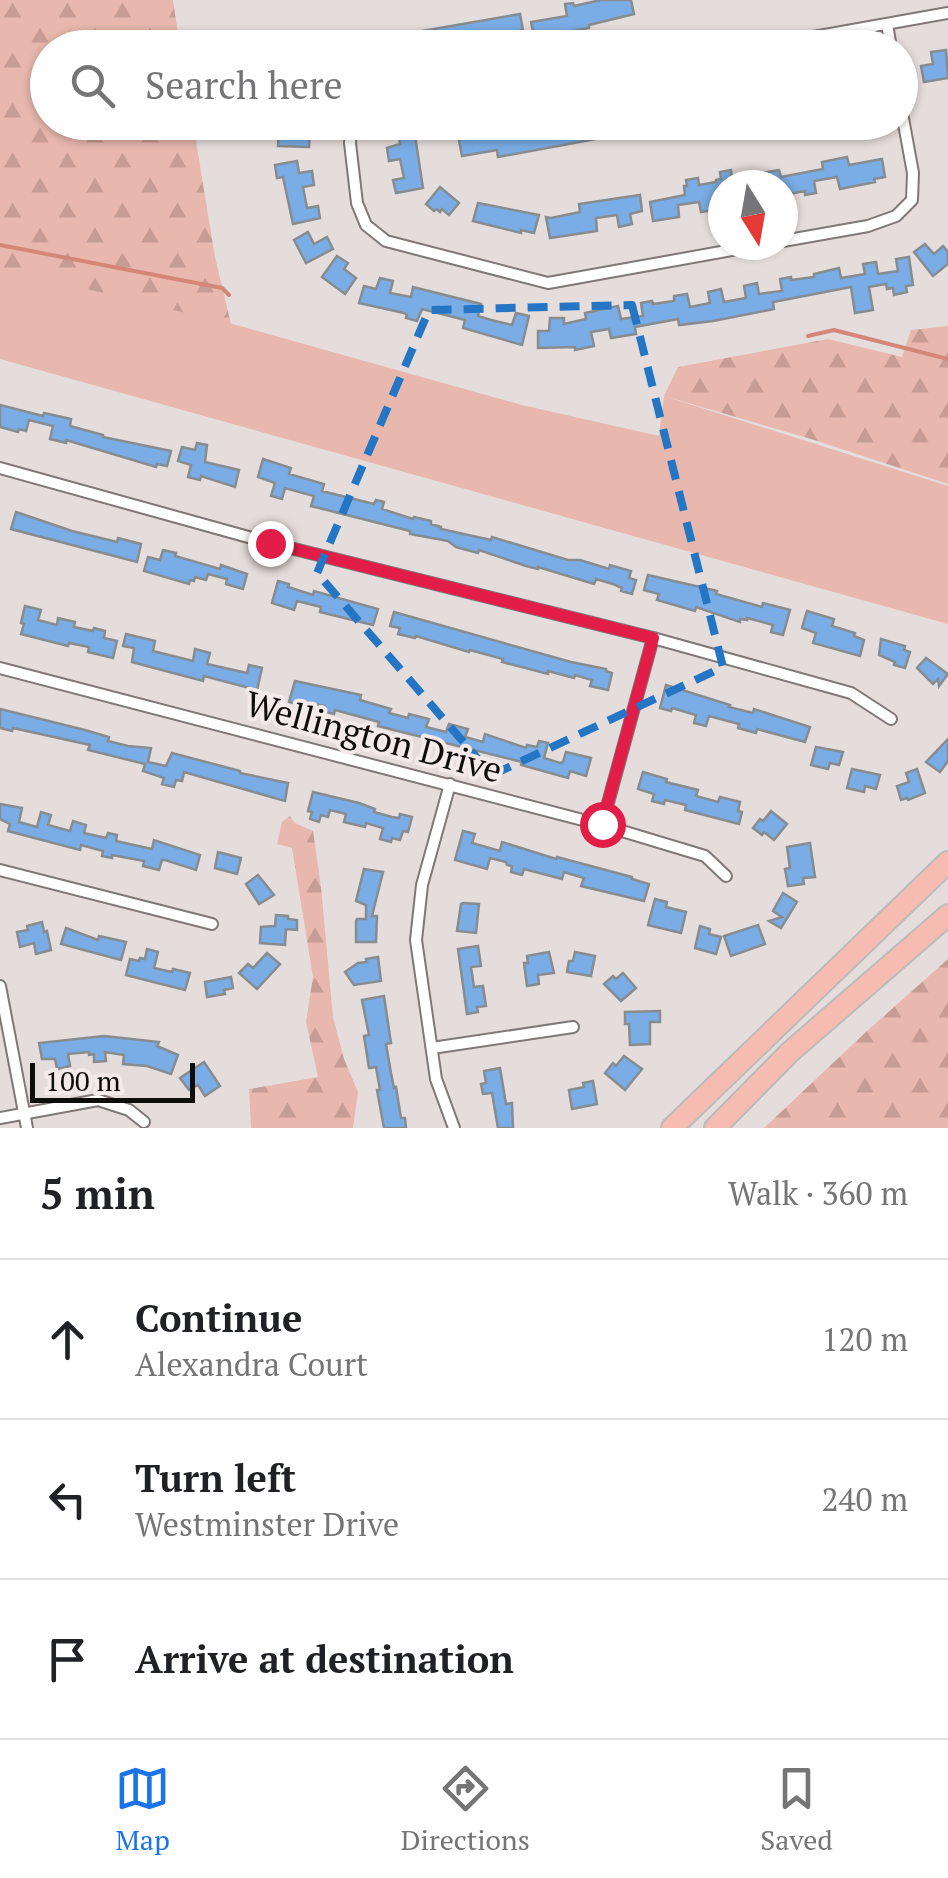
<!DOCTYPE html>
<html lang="en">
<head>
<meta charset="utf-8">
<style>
	body { margin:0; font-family:"PT Serif",serif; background:#f6f6f6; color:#202124 }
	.compass { position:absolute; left:708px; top:170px; width:90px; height:90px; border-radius:50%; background:#fff; box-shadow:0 2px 8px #0004; rotate:169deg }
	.scale { position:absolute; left:30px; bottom:25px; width:165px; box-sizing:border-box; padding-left:10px; border:5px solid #0f0d0c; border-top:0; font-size:28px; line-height:35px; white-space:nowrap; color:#0f0d0c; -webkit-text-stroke:8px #f3eae9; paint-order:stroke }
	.stop { position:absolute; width:30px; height:30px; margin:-22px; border:8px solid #e11d48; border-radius:50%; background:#fff }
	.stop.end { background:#e11d48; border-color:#fff; box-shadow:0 2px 10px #0008 }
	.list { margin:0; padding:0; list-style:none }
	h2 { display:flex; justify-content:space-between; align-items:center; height:130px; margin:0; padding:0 40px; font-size:42px }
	h2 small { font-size:32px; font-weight:400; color:#757577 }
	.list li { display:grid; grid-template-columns:65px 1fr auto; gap:30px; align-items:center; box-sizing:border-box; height:160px; padding:0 40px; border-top:2px solid #e0e0e0 }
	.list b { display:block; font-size:38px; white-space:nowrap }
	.list p { margin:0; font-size:32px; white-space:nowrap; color:#757577 }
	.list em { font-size:32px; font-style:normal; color:#757577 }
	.icon { flex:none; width:55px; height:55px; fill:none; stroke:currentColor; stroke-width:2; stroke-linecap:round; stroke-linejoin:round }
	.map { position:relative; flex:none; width:948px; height:1128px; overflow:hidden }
	.search { position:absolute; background:#fff; box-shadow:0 2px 8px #0004; left:30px; right:30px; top:30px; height:110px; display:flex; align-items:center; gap:25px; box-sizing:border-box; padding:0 35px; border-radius:55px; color:#757577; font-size:38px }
	.sheet { height:610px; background:#fff }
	nav { display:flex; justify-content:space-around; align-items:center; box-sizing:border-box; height:140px; border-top:2px solid #e0e0e0; background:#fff; font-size:28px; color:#757577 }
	nav a { display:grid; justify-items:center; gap:5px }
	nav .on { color:#1a73e8 }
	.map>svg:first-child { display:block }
	.grass { fill:#e8b7ad }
	.forest { fill:url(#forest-firs) }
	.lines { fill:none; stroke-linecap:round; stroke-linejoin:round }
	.stream { stroke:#d48779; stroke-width:4 }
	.building { fill:#7aade5; stroke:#878c91; stroke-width:2.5 }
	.street-casing { stroke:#7f7876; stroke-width:14 }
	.highway-casing { stroke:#bcbbbb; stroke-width:24 }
	.street { stroke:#fff; stroke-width:10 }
	.highway { stroke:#f6bcb1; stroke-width:20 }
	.route { stroke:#e11d48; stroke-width:12 }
	.marked { fill:none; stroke:#2476c5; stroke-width:8; stroke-dasharray:20 12; stroke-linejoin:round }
	.labels { text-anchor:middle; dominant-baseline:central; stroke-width:8; stroke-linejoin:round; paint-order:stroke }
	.street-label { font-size:35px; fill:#0f0d0c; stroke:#f3eae9 }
</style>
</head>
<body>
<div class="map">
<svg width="948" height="1128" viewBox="0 0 948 1128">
	<defs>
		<pattern id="forest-firs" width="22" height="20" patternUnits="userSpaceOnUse" patternTransform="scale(2.5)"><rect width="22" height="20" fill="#e8b7ad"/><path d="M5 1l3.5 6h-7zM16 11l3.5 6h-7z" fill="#c69c94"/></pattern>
	</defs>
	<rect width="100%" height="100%" fill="#e5dddc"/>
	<!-- grass -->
	<polygon class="grass" points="0,266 129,295 522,405 659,436 664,396 948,486 948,624 0,359"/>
	<!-- forest -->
	<g class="forest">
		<polygon points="0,0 173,0 180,47 48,48 48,122 193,123 215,257 231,324 0,268"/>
		<polygon points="948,326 948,484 811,439 664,396 678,367 828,339 902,357 911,330"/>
		<polygon points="290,816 295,823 313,831 321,887 333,1017 344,1059 358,1092 353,1128 251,1128 249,1089 318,1077 306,1022 313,977 292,848 277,844 282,822"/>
		<polygon points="948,959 948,1128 764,1128 867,1031"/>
	</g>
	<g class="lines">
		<!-- stream -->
		<g class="stream">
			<polyline points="0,245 222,288 229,295"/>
			<polyline points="808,336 834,330 948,359"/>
		</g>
	</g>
	<!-- building -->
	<g class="building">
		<polygon points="601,0 631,0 634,14 589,25 589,28 554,34 555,37 535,41 531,22 567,16 565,4 573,3 574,6"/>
		<polygon points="520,14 523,30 511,33 512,45 478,48 475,39 455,43 456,48 440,48 440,45 427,48 354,48 353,43"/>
		<polygon points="946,50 948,78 924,82 921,66 933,64 931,52"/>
		<polygon points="279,122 298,122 297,134 310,134 309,147 278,146"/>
		<polygon points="529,122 543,122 544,131 565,127 564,122 580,122 580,126 598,122 626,122 628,133 498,157 497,150 462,156 458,135 493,131 493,128 506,126 509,138 531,134"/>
		<polygon points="414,129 423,188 396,193 393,180 404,178 400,159 389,161 387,148 400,144 398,132"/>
		<polygon points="847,157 849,165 882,159 885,177 874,179 875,182 840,189 837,177 814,181 816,193 805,195 805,191 783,195 783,185 723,185 723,198 713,199 714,210 701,212 699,202 678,205 679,217 653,221 650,202 685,195 684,186 687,186 686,180 698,178 699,185 716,182 716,180 721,179 720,172 731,170 732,178 779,170 781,177 823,169 822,162"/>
		<polygon points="297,161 299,173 312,171 314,185 303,187 307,208 318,206 320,218 293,224 283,177 277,178 275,165"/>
		<polygon points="440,187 459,203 449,215 442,209 440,212 437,209 434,211 426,204"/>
		<polygon points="640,195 642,211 630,214 632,224 619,227 617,215 596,218 597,231 550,238 546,217 551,218 580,212 579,204"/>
		<polygon points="478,203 539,215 534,233 521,230 521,233 473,221"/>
		<polygon points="308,232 314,244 327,237 333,249 306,263 294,240"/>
		<polygon points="925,244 934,254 943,246 948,252 948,264 933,276 914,252"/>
		<polygon points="337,256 348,263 344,269 356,278 345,294 322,277"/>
		<polygon points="909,257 913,285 906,286 907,292 894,295 893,288 887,289 886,284 869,287 873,310 855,313 851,287 773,302 774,309 713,321 679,325 678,319 635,327 636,334 611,338 609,329 591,332 594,346 575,350 575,347 538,348 538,331 549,331 550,318 564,318 564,324 586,319 585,313 618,306 621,319 643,316 641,303 652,301 653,304 674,301 674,296 687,294 690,307 710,303 708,292 721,289 724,302 746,298 744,286 757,283 759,294 782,291 780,279 791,277 791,280 814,277 814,274 839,268 841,278 865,274 863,264 876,262 878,274 898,271 896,259"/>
		<polygon points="380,278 393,281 390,293 411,297 413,287 481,304 478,316 491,320 512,325 516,313 529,316 522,345 463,328 465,320 422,309 417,321 406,318 407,315 404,313 359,303 364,286 376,289"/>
		<polygon points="0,405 43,416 44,413 71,419 70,426 103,435 103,437 171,451 167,466 157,464 156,467 66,440 66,443 50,439 53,426 29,420 26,431 19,429 18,432 0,427"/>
		<polygon points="197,443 207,445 205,462 239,470 235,487 201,476 200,480 188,477 191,465 178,461 182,447 195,450"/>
		<polygon points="263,459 291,468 289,474 324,484 322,491 374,504 376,500 384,502 382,509 413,519 414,517 431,521 431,524 441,527 441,529 491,540 492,537 568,560 580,560 609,569 610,565 631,571 629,578 636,580 632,594 621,591 622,588 613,584 596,579 594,584 538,567 538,569 526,566 479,550 478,553 456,547 448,541 410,534 410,531 311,506 314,496 285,488 282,499 271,496 275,483 258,477"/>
		<polygon points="16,512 72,531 117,542 118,538 141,544 137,562 11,529"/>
		<polygon points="163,550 176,553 175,556 220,569 221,565 247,574 243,589 226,584 227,579 208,574 206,580 195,577 194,581 190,580 189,584 144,571 148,557 160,560"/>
		<polygon points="648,575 717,591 716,594 762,607 763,603 790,610 783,635 771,632 773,625 747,618 747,620 740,619 740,622 696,607 695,611 657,600 659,594 644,590"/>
		<polygon points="278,581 289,584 288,587 313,595 314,591 378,609 373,625 320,612 321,607 297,601 294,610 272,603"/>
		<polygon points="25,606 41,610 38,620 57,625 58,618 75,622 74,627 93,631 94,628 105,631 104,638 117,641 113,658 88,652 89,647 69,643 68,646 21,634 24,624 21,623"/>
		<polygon points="807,611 834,619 832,626 855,633 854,636 864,640 860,656 813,643 816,633 802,628"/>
		<polygon points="394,612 571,662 606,669 606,671 612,673 608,690 590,686 592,680 575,675 574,678 548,671 548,674 502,662 503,659 470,650 469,652 416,636 415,638 398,634 400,628 390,626"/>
		<polygon points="126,634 155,641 153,651 193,661 195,649 210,653 207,664 247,673 249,665 262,668 257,690 204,676 203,681 132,662 134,648 123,646"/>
		<polygon points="881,639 905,646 904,650 910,652 905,668 894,665 895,662 879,655"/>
		<polygon points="926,658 948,674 939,686 938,679 933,684 917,668"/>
		<polygon points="295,681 361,695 360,700 391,709 389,713 408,718 409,714 429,719 426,727 446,732 449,724 468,729 465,737 483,742 485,734 526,748 527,745 537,747 539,741 548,743 544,758 560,763 563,762 566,752 591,758 586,776 570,771 568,778 521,765 522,762 378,726 379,722 335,710 334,714 322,711 324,706 301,701 300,705 289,702"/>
		<polygon points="666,685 730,705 729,707 753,713 754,709 810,727 805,742 757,729 756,733 738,728 739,724 709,716 706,726 694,723 696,715 672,708 671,711 660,708"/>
		<polygon points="0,709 85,730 109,737 108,741 128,746 151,748 148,762 166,766 172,753 240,771 240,773 288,783 285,801 184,772 182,781 176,780 174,787 162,784 164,778 143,771 145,764 88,750 90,745 13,728 12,731 0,728"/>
		<polygon points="948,739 948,761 940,772 926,762"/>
		<polygon points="816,747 843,752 839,765 830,763 828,769 811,765"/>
		<polygon points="852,769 880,775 876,789 865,786 864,792 847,788"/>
		<polygon points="917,769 925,793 908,800 907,798 901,800 897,786 909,782 906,773"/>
		<polygon points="643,772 667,779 666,782 698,790 696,796 718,802 720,797 740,802 738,811 742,812 739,824 685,810 686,805 665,800 664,804 652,801 654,794 638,789"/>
		<polygon points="313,792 359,803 375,809 374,812 392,817 399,818 400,814 412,817 408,832 403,831 400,840 392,838 391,842 380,839 383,828 366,823 365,827 344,822 346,814 330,810 328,817 321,815 319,822 310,819 312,812 308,811"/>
		<polygon points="0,804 22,808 19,822 37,827 41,812 51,815 48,825 70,831 73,821 86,825 84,833 106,838 108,833 117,835 116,841 152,849 154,840 200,855 196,870 165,860 162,860 159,870 143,866 144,861 112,855 112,858 102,856 103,851 81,845 80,850 8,831 10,824 0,819"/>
		<polygon points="771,811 787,824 774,840 764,832 762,835 753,828 760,819 763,821"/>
		<polygon points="463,831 475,834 472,843 500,851 502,842 556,859 557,857 632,877 632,879 649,884 644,901 581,886 584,878 564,872 562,879 524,869 522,875 511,872 512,866 507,865 506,862 490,858 487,869 455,860"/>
		<polygon points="810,843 815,877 803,878 804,884 788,886 785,869 790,868 787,847"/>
		<polygon points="218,852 241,858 237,874 215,868"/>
		<polygon points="364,869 383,872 372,916 377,916 376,942 356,942 356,921 357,919 366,919 366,905 356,901"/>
		<polygon points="258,875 274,895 259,904 246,884"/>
		<polygon points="783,893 797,902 781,928 769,921 782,917 773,911"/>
		<polygon points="655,899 667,902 666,907 686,912 681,933 648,925"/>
		<polygon points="463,903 479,904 476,933 457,931 461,904"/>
		<polygon points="276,915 288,916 288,919 297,920 297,930 286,929 285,945 260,943 261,927 275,926"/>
		<polygon points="42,922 44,932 47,931 51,950 36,954 34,943 20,947 17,932 28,930 27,926"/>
		<polygon points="758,925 765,944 731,956 724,936"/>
		<polygon points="700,926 710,929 709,934 721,937 716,954 695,948"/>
		<polygon points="66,928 98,940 99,936 126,942 121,960 61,944"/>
		<polygon points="478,946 481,966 471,967 474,987 483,986 486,1006 477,1007 478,1012 467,1014 458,949"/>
		<polygon points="147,949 158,952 154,968 172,972 173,969 190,973 185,990 126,975 130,959 139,961 140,958 145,959"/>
		<polygon points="549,952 554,973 538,975 539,984 527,986 524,963 528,963 527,956"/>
		<polygon points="575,952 595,956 591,976 567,972 569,961 573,961"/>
		<polygon points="267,953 280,964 257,989 239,973 248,964 253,968"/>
		<polygon points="378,957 381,981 354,985 345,972 358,963 367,962 366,959"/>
		<polygon points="623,973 636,988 621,1001 604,984 613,976 616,979"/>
		<polygon points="231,977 233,988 224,990 225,994 207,997 205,982"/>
		<polygon points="384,996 391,1043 386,1044 391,1073 394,1088 396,1087 401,1118 405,1118 406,1128 384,1128 377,1090 380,1090 376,1067 369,1068 364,1036 369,1035 362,1000"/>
		<polygon points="660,1011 660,1022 650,1022 650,1044 630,1045 629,1024 625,1024 625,1012"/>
		<polygon points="104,1036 159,1042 157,1046 178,1055 171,1074 147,1066 123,1064 124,1055 105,1052 106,1061 94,1062 94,1054 89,1055 89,1052 68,1054 70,1066 57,1069 55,1059 42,1059 39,1043"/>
		<polygon points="624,1056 642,1069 625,1090 605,1073 613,1063 616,1066"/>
		<polygon points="204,1062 220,1086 205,1096 198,1085 189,1090 180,1078"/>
		<polygon points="500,1068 506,1104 512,1103 513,1128 498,1128 492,1093 483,1094 481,1084 486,1083 484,1071"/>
		<polygon points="593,1081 597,1104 572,1109 569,1090 584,1087 583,1083"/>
	</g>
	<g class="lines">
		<!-- street casing -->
		<g class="street-casing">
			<g id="street">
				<polyline points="887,24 891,48"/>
				<polyline points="751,48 948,13"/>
				<polyline points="356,122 351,130 350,143 357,203 366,225 386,241 548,283 760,245"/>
				<polyline points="783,241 868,226 896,216 912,200 913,173 900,102"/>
				<polyline points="0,468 270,543 653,638 851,693 891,719"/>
				<polyline points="0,668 602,825 705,856 726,876"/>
				<polyline points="450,784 422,885 416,940 436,1079 454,1128"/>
				<polyline points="602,825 653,638"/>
				<polyline points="0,870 212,924"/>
				<polyline points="0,986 27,1128"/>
				<polyline points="432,1048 573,1027"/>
				<polyline points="0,1118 98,1100 129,1110 144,1122"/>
			</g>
		</g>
		<!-- highway casing -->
		<g class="highway-casing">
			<g id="highway">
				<polyline points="672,1128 948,862"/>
				<polyline points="715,1128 790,1052 948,915"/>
			</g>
		</g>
		<!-- street -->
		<use href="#street" class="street"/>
		<!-- highway -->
		<use href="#highway" class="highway"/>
	</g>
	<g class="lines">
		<!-- route -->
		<polyline class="route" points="270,543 653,638 602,824"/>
	</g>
	<!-- marked area -->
	<path class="marked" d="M632,305L723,667L492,775L317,573L429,310Z"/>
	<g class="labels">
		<!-- street labels -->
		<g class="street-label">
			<text transform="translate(374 736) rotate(15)">Wellington Drive</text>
		</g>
	</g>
</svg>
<svg class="compass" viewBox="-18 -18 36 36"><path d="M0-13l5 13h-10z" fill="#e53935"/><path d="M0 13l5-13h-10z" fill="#757577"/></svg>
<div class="scale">100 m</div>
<div class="stop" style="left:602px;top:824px"></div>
<div class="stop end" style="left:270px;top:543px"></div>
<div class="search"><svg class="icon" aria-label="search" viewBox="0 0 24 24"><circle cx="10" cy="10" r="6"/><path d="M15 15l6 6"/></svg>Search here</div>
</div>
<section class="sheet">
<h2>5 min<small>Walk · 360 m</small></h2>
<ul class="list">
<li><svg class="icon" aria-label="ahead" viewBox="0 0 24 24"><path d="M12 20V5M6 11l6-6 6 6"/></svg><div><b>Continue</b><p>Alexandra Court</p></div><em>120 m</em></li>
<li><svg class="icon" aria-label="left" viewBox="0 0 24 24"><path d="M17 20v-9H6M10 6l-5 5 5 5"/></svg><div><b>Turn left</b><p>Westminster Drive</p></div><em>240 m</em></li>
<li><svg class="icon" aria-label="arrive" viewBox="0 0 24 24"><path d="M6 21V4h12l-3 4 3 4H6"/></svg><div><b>Arrive at destination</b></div></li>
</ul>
</section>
<nav>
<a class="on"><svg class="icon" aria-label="map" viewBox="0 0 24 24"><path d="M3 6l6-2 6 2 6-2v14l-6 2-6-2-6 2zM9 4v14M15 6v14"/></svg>Map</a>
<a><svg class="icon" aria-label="directions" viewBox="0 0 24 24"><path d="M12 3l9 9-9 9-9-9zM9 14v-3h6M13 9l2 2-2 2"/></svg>Directions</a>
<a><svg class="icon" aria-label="saved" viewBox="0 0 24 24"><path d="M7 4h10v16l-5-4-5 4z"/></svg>Saved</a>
</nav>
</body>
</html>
